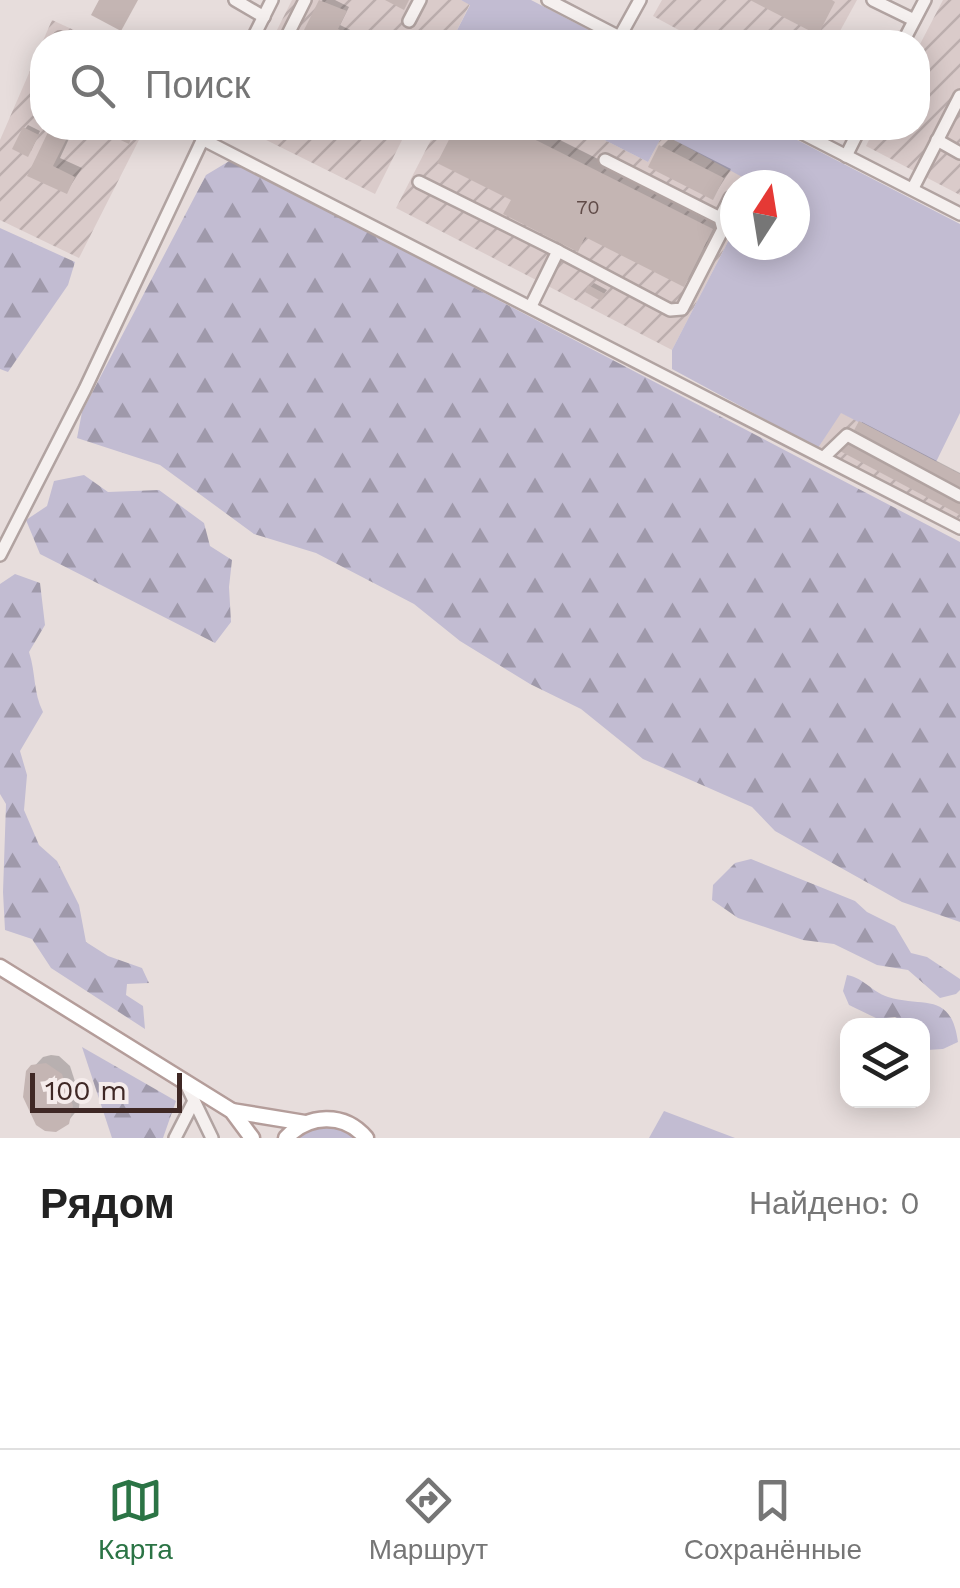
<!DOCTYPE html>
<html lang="ru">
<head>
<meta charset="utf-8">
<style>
	body { margin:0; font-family:"Work Sans",sans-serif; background:#f6f6f6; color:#222 }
	.controls { position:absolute; right:30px; bottom:30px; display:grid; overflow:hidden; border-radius:20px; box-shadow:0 5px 25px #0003 }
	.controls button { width:90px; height:90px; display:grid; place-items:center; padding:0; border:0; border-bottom:2px solid #e0e0e0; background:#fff; color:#222; font:50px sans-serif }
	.compass { position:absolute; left:720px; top:170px; width:90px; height:90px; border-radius:50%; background:#fff; box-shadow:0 5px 25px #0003; rotate:12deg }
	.scale { position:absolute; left:30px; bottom:25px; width:152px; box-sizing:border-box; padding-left:10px; border:5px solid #3f2825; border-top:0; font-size:28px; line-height:35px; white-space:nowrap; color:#3f2825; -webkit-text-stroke:8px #f5eceb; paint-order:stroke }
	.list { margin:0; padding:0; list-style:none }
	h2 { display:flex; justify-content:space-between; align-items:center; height:130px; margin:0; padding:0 40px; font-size:42px }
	h2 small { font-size:32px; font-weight:400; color:#767676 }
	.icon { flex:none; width:55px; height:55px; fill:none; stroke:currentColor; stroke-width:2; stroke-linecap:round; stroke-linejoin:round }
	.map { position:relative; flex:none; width:960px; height:1138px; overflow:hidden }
	.search { position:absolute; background:#fff; box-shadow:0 5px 25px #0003; left:30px; right:30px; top:30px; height:110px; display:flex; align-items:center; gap:25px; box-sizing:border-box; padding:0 35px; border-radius:40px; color:#767676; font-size:38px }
	.sheet { height:310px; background:#fff }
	nav { display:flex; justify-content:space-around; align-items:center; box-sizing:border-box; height:140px; border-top:2px solid #e0e0e0; background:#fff; font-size:28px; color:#767676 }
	nav a { display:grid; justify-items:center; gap:5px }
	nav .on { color:#2b7445 }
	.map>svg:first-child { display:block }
	.industrial { fill:url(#industrial-furrows) }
	.green { fill:#c2bcd2 }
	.forest { fill:url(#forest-firs) }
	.shadow { fill:#0003 }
	.building { fill:#c4b5b3 }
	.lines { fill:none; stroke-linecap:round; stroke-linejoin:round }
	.minor-casing { stroke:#b1a3a1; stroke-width:16 }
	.major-casing { stroke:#b49d9a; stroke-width:19 }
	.minor { stroke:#f5f0ef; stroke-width:11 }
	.major { stroke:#fff; stroke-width:14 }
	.labels { text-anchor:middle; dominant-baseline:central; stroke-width:10; stroke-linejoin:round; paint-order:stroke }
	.number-label { font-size:20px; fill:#604b48 }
</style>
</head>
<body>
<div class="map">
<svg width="960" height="1138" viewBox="0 0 960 1138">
	<defs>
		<pattern id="industrial-furrows" width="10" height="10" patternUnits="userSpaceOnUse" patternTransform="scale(2.5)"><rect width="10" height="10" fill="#dacbca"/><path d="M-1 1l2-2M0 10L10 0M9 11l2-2" fill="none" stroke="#bcaead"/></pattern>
		<pattern id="forest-firs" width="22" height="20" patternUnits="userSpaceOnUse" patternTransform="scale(2.5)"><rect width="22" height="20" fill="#c2bcd2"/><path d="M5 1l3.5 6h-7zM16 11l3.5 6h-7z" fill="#9f99aa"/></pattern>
	</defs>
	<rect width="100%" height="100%" fill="#e7dddc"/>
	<!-- industrial -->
	<g class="industrial">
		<polygon points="292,0 461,0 470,4 451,42 271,42"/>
		<polygon points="662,0 857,0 834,42 701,42 653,16"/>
		<polygon points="943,0 960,0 960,195 866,146 875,128 918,128 918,48"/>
		<polygon points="52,20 100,42 42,42 42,128 145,128 79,258 0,220 0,140"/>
		<polygon points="242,128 408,128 375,194"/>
		<polygon points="437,128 581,128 648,162 663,134 758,183 735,185 735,228 672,350 396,208"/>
		<polygon points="840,412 960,474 960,519 818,448"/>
	</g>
	<!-- green -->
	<g class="green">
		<polygon points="461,0 531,0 612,42 451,42 470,5"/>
		<polygon points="581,128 774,128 960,224 960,413 936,462 841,413 818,448 672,369 672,350 735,228 735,245 795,245 795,185 757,185 663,134 648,162"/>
		<polygon points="664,1111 735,1138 649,1138"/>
		<polygon points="327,1126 341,1129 355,1138 297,1138 313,1129"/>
	</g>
	<!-- forest -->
	<g class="forest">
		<polygon points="231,160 960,542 960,922 902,902 775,831 752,807 643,759 581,709 530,684 460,641 414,604 316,553 254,534 160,465 77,438 82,412 206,175"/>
		<polygon points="0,228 75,262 68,285 8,372 0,369"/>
		<polygon points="84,475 108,492 159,490 204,523 210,546 232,560 229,587 231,622 215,643 40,554 26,520 47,506 54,481"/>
		<path d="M15,574L40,583L45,625L29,652C36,673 33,692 43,712L20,751L27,775L24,810L39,845L57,861L79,905L86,942L108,956L142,968L149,983L127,984L126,995L143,1006L145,1029L51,968L32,939L5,930L3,892L6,804L0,794V584Z"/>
		<polygon points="751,859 855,901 867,912 895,926 911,953 927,957 960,979 960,990 956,994 940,998 908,970 877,965 834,944 803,940 738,918 712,900 713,885 735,863"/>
		<path d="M847,975C866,979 870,991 888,997C924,1008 951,991 958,1042L943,1049L927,1050L923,1046L922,1026L910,1025L895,1017L878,1019L849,1005L843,991Z"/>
		<polygon points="82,1047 176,1101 163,1138 112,1138"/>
	</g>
	<!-- shadow -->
	<g class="shadow">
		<polygon points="322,0 335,0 349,7 340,25 375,42 301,42"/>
		<polygon points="28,125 40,131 31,151 25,129"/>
		<polygon points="53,128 74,128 60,158 82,168 67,191 31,175"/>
		<polygon points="458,128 536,128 720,220 692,275 684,284 588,236 577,249 514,199 440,161"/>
		<polygon points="670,138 731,169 713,197 661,147"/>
		<polygon points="594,283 607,290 604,294 590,287"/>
		<polygon points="862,422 960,473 960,488 856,433"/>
		<polygon points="51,1055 59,1056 70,1066 80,1097 79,1108 64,1126 28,1073 43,1057"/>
	</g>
	<!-- building -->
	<g class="building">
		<polygon points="99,0 138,0 121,31 91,15"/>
		<polygon points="319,0 347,11 338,29 366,42 298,42"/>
		<polygon points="385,0 409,0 404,10"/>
		<polygon points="750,0 832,0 835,2 818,35"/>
		<polygon points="23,127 39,135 28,157 12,149"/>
		<polygon points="50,128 72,128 53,166 75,177 67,194 27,176"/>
		<polygon points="114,128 145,128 139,139 132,136 129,144 110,135"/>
		<polygon points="455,128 512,128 713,229 684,287 585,237 578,252 503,214 511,200 437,163"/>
		<polygon points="659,145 724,178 713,200 648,167"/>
		<polygon points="588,285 605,294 601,301 585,292"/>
		<polygon points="859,421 960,474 960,491 852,434"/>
		<polygon points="846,439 960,500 960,515 840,451"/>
		<polygon points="46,1063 62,1074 73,1106 69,1124 56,1132 45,1131 36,1125 23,1097 26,1071 31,1065"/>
	</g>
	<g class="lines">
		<!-- minor casing -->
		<g class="minor-casing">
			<g id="minor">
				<polyline points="235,0 264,17"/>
				<polyline points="548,0 629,42"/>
				<polyline points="873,0 914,20"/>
				<polyline points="409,21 420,0"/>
				<polyline points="60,38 69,42"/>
				<polyline points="619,38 640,0"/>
				<polyline points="251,42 272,0"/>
				<polyline points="284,42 305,0"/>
				<polyline points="903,42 925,0"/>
				<polyline points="792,128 960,214"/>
				<polyline points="202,139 960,528"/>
				<polyline points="937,140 960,153"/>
				<polyline points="846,156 860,128"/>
				<polyline points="419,182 558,251 531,306"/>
				<polyline points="913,188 960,96"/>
				<polyline points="720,218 730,198"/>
				<polyline points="558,251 670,310 682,309 723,229 720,218 605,160"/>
				<polyline points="824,457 847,435 960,496"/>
				<polyline points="0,555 85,389 208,128"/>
				<polyline points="185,1082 212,1138"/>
				<polyline points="175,1138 194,1101"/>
			</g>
		</g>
		<!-- major casing -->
		<g class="major-casing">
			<g id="major">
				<polyline points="0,967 232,1111 252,1138"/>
				<polyline points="232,1111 305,1123"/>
				<path d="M286,1138C308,1114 344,1112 366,1138"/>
			</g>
		</g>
		<!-- minor -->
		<use href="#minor" class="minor"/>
		<!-- major -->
		<use href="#major" class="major"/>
	</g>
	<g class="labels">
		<!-- number labels -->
		<g class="number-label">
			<text x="588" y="207">70</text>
		</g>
	</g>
</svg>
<div class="controls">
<button><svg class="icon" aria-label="layers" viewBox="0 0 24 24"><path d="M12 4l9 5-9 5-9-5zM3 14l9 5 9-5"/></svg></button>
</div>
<svg class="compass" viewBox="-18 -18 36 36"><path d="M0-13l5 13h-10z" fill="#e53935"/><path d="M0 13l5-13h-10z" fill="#767676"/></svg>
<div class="scale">100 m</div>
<div class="search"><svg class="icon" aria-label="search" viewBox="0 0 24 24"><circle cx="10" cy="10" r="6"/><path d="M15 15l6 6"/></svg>Поиск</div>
</div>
<section class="sheet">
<h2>Рядом<small>Найдено: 0</small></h2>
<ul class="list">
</ul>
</section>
<nav>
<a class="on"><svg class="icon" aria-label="map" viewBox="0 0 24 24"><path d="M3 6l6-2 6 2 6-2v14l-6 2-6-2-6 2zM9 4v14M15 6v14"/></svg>Карта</a>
<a><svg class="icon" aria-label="directions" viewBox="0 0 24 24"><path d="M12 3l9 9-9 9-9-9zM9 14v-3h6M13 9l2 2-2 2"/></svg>Маршрут</a>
<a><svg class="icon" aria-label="saved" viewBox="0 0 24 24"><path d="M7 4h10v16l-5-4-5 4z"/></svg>Сохранённые</a>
</nav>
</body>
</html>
